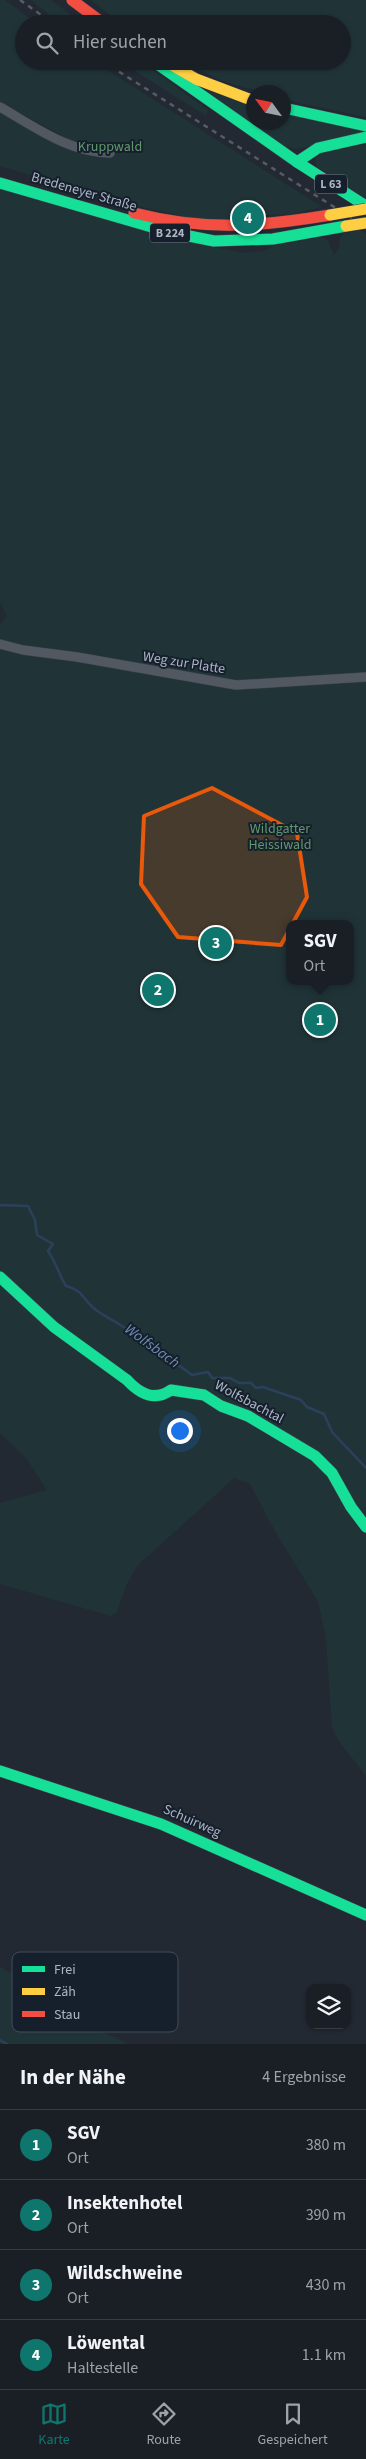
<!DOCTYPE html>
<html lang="de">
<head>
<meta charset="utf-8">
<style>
	body { margin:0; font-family:"Source Sans 3",sans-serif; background:#272c32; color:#f1f3f6 }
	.controls { position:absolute; right:15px; bottom:15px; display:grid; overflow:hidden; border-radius:10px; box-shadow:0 1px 4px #0004 }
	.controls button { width:45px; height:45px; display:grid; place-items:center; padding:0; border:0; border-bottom:1px solid #383d43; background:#1a1f26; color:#f1f3f6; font:25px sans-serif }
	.compass { position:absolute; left:246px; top:85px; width:45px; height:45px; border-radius:50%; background:#1a1f26; box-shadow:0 1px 4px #0004; rotate:303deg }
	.you { position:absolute; left:179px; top:1430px; width:18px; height:18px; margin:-12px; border:4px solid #fff; border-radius:50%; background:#1a73e8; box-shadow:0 0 0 8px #1a73e833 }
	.badge { display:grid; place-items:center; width:32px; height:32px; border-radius:50%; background:#0f766e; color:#fff; font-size:16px; font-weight:700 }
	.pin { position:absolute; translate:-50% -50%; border:2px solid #fff; box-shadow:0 1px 5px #0006 }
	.popup { position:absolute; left:286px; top:920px; width:68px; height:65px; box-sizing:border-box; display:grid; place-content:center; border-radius:10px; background:#1a1f26; filter:drop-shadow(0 1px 4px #0005); font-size:16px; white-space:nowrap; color:#9fa2a7 }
	.popup b { font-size:19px; color:#f1f3f6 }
	.popup::after { content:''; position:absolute; left:50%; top:100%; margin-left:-10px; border:10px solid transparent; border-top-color:#1a1f26 }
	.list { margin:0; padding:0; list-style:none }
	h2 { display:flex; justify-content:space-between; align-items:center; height:65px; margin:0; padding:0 20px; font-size:21px }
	h2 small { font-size:16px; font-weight:400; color:#9fa2a7 }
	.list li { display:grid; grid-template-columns:32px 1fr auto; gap:15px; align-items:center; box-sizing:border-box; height:70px; padding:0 20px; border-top:1px solid #383d43 }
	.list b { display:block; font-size:19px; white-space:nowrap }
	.list p { margin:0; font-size:16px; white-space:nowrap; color:#9fa2a7 }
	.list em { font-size:16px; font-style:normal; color:#9fa2a7 }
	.icon { flex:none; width:28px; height:28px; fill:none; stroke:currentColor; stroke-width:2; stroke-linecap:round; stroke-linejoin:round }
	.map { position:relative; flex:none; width:366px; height:2044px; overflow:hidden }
	.search { position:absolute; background:#1a1f26; box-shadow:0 1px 4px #0004; left:15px; right:15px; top:15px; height:55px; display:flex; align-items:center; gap:12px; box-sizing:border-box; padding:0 18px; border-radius:28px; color:#9fa2a7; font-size:19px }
	.sheet { height:345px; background:#1a1f26 }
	nav { display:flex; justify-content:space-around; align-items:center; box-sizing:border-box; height:70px; border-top:1px solid #383d43; background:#1a1f26; font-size:14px; color:#9fa2a7 }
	nav a { display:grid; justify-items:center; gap:2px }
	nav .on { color:#0f766e }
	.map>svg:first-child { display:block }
	.green { fill:#203438; fill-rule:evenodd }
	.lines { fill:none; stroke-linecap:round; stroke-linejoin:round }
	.stream { stroke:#2b405b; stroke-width:2.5 }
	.street-casing { stroke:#3f444c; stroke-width:10 }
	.fast-casing { stroke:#3f444c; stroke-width:12 }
	.slow-casing { stroke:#3f444c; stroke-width:12 }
	.jam-casing { stroke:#3f444c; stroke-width:12 }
	.street { stroke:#525861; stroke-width:9 }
	.fast { stroke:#16e098; stroke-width:11 }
	.slow { stroke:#ffcf43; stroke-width:11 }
	.jam { stroke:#f24e42; stroke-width:11 }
	.rail { stroke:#565b64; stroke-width:2.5; stroke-dasharray:5 5; stroke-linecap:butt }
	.slow-bridge-casing { stroke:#40454f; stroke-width:12; stroke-linecap:butt }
	.slow-bridge { stroke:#ffcf43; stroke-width:11 }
	.marked { fill:#e8590c; fill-opacity:0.2; stroke:#e8590c; stroke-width:4; stroke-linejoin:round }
	.labels { text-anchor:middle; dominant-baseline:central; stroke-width:4; stroke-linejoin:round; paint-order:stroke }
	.shield { fill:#161f2c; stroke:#7e8898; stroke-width:1 }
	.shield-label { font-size:12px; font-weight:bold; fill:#aab5c6 }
	.park-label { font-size:14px; fill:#60986d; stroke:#161f2c }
	.street-label { font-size:14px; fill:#aab5c6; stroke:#161f2c }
	.water-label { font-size:15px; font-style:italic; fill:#6f8cb2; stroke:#161f2c }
	.key { fill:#161f2c; stroke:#424c5a; stroke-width:1 }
	.key-label { font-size:14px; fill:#aab5c6 }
</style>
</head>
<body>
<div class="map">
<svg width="366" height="2044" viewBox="0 0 366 2044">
	<rect width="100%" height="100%" fill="#232932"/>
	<!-- green -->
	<g class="green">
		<polygon points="0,0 5,0 37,24 24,24 24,61 93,61 322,207 291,214 244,216 226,220 202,220 133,205 0,166 0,112 56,143 61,135 0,102"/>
		<polygon points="31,0 51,0 83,24 61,24"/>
		<path d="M91,0H366V117L284,100V92C244,92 217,80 182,61H342V24H122Z"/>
		<polygon points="119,61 140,61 208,110 206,116"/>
		<polygon points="179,75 253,105 254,122 284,122 284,112 366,129 366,135 296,149 284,147"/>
		<polygon points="366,144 366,199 317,167 315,160 318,153"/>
		<path d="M0,188L176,239L243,253L264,251L278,244L322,237L328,241L334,255L340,247L339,241L342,234L360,230L366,234V1776L338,1740L332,1727L326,1638L318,1601L276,1533L250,1484L234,1478L138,1565L126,1585L117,1612L111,1616L0,1584V1503L47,1490L27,1459L0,1433V624L7,616L0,602ZM290,924H350V981H290Z"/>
		<polygon points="0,1967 41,1988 45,1984 69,2016 128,2044 0,2044"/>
	</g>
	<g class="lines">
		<!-- stream -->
		<g class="stream">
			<path d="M0,1205L28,1206L35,1220L37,1235L53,1244L48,1251C56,1262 59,1275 66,1286C83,1290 83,1300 96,1310C110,1320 121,1323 135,1336H139C148,1348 163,1349 169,1361L177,1364L192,1375L208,1372L212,1378H230L239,1383H251L256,1388L263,1387L301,1400L307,1407L324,1414L332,1432L366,1468"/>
			<polyline points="0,2040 7,2044"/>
		</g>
		<!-- street casing -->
		<g class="street-casing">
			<g id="street">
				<path d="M0,107C35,127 68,152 110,153"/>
				<polyline points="0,644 23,650 77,657 236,685 366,677"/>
			</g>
		</g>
		<!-- fast casing -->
		<g class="fast-casing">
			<g id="fast">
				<polyline points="153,61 297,162"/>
				<polyline points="284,108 366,126"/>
				<polyline points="366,137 318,148 297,162 366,206"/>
				<polyline points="0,183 169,232 214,241 273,239 346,226"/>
				<path d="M0,1277L54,1327L127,1380C139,1393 154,1402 171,1390L204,1395L221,1406L248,1416L315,1456L332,1473L351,1507L366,1527"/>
				<polyline points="0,1771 161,1824 366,1915"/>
			</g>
		</g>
		<!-- slow casing -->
		<g class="slow-casing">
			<polyline id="slow" points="165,61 196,79 254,101"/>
		</g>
		<!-- jam casing -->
		<g class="jam-casing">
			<g id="jam">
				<polyline points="72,0 104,24"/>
				<path d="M134,213C205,231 258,227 330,215"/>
			</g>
		</g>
		<!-- street -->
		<use href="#street" class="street"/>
		<!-- fast -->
		<use href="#fast" class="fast"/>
		<!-- slow -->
		<use href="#slow" class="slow"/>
		<!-- jam -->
		<use href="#jam" class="jam"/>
		<!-- rail -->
		<g class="rail">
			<polyline points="20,0 54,24"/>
			<polyline points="102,61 366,227"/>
		</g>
		<!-- slow-bridge casing -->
		<g class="slow-bridge-casing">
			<g id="slow-bridge">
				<polyline points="330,215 366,209"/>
				<polyline points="346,226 366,223"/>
			</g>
		</g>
		<!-- slow-bridge -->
		<use href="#slow-bridge" class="slow-bridge"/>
	</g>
	<!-- marked area -->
	<path class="marked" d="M212,788L297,833L307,897L281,945L178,937L141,884L144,816Z"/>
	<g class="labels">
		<!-- shield labels -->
		<g class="shield">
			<rect x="315" y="174.5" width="32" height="19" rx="4"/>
			<rect x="150" y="223.5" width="40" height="19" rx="4"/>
		</g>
		<g class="shield-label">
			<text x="331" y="184">L 63</text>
			<text x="170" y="233">B 224</text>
		</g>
		<!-- park labels -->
		<g class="park-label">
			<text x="110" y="147">Kruppwald</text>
			<text x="280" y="829">Wildgatter<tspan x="280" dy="16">Heissiwald</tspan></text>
		</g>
		<!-- street labels -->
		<g class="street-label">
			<text transform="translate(84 192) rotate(16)">Bredeneyer Straße</text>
			<text transform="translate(184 663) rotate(9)">Weg zur Platte</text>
			<text transform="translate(249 1402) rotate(28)">Wolfsbachtal</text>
			<text transform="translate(192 1821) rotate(24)">Schuirweg</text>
		</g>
		<!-- water labels -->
		<g class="water-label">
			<text transform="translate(152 1346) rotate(36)">Wolfsbach</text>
		</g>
	</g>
	<!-- legend -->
	<rect x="12" y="1952" width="166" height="80" rx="8" class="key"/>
	<rect x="22" y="1966" width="23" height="6" fill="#16e098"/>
	<rect x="22" y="1988" width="23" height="7" fill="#ffcf43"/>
	<rect x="22" y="2011" width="23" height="6" fill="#f24e42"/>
	<g class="key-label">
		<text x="54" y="1974">Frei</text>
		<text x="54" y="1996">Zäh</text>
		<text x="54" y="2019">Stau</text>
	</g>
</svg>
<div class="controls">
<button><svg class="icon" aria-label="layers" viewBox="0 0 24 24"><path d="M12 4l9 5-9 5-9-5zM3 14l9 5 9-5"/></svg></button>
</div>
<svg class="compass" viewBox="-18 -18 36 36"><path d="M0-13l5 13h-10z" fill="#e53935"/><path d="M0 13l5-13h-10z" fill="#9fa2a7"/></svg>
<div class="you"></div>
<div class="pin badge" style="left:320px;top:1020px">1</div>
<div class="popup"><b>SGV</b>Ort</div>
<div class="pin badge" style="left:158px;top:990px">2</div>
<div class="pin badge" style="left:216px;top:943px">3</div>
<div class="pin badge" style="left:248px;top:218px">4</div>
<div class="search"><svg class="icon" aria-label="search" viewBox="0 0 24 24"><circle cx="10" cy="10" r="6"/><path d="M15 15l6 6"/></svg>Hier suchen</div>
</div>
<section class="sheet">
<h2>In der Nähe<small>4 Ergebnisse</small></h2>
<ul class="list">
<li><span class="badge">1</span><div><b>SGV</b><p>Ort</p></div><em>380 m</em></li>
<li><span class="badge">2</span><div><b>Insektenhotel</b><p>Ort</p></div><em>390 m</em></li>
<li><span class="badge">3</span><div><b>Wildschweine</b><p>Ort</p></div><em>430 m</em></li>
<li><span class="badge">4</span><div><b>Löwental</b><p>Haltestelle</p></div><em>1.1 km</em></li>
</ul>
</section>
<nav>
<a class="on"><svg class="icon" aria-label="map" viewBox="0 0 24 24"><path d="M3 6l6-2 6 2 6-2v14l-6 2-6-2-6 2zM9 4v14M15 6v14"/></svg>Karte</a>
<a><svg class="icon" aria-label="directions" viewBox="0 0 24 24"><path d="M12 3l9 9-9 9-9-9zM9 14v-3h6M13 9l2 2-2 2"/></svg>Route</a>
<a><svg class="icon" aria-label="saved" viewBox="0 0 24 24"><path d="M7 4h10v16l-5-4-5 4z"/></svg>Gespeichert</a>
</nav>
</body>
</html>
